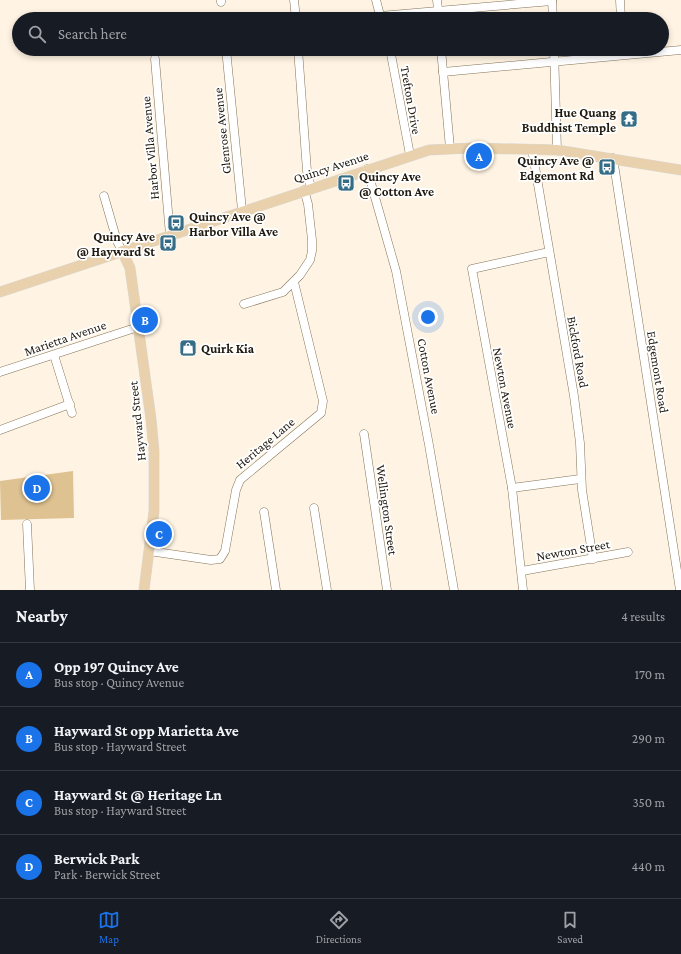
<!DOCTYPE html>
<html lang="en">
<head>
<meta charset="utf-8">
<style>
	body { margin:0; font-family:"Crimson Pro",serif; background:#20242c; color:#f1f3f6 }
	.you { position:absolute; left:428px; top:317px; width:14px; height:14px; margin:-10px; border:3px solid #fff; border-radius:50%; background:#1a73e8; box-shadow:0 0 0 6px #1a73e833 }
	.badge { display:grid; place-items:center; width:26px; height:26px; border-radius:50%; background:#1a73e8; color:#fff; font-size:13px; font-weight:700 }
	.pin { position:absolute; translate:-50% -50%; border:2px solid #fff; box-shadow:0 1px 4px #0006 }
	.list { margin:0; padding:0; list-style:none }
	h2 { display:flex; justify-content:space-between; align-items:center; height:52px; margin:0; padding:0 16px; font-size:17px }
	h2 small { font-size:13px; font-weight:400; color:#9ea1a6 }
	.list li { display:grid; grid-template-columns:26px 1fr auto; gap:12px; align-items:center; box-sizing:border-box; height:64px; padding:0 16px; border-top:1px solid #363941 }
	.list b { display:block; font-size:15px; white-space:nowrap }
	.list p { margin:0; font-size:13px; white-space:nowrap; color:#9ea1a6 }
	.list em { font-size:13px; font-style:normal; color:#9ea1a6 }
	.icon { flex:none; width:22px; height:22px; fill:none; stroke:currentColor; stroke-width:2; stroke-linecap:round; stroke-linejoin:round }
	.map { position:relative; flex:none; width:681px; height:590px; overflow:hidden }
	.search { position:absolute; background:#171b24; box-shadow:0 2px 6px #0003; left:12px; right:12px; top:12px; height:44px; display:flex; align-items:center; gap:10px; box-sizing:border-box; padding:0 14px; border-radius:22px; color:#9ea1a6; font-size:15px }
	.sheet { height:308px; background:#171b24 }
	nav { display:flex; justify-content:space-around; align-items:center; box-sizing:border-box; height:56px; border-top:1px solid #363941; background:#171b24; font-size:11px; color:#9ea1a6 }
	nav a { display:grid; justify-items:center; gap:2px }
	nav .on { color:#1a73e8 }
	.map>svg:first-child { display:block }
	.green { fill:#dfc291 }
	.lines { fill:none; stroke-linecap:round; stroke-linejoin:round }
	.minor-casing { stroke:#837459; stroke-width:9 }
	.major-casing { stroke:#dbdad8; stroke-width:11 }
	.minor { stroke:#fff; stroke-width:8 }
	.major { stroke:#e8d1ac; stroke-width:10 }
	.labels { text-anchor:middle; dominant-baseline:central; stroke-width:3.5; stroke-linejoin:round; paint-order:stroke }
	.street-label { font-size:13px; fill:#1f190e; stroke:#fff }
	.poi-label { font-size:13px; font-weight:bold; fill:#1f190e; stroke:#fff; text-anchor:end }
</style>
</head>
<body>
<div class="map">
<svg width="681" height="590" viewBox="0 0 681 590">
	<rect width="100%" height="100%" fill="#fff4e3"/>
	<!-- green -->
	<polygon class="green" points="73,471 74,518 1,520 0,481"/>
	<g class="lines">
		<!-- minor casing -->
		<g class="minor-casing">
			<g id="minor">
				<polyline points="221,0 221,2"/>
				<polyline points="294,0 296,19"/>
				<polyline points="376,0 381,19"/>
				<polyline points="437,0 439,19"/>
				<polyline points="552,0 553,19"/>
				<polyline points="620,0 621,19"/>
				<polyline points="380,16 552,1"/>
				<polyline points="226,49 242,210"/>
				<polyline points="298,49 307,171 311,188"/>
				<polyline points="390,49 410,155"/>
				<polyline points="441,49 450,148"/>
				<polyline points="554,49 557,150"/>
				<polyline points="155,59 170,235"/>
				<polyline points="443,72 681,50"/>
				<polyline points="532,149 574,396 580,443 582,490 593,559"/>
				<polyline points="613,158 680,590"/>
				<polyline points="367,169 396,271 429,445 454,590"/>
				<polyline points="104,196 117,241 122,251"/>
				<polyline points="244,304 283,292 300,275 310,260 312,251 312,240 308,204 304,190"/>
				<polyline points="54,355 72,413"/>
				<polyline points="0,372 138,327"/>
				<polyline points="0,430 70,404"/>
				<polyline points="364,434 387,590"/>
				<polyline points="512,488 580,479"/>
				<polyline points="314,508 327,590"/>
				<polyline points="264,512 276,590"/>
				<polyline points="27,524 30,590"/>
				<polyline points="149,551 211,560 220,559 225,551 236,490 240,480 321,413 323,401 294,282"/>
				<polyline points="522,571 628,552"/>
				<polyline points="523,590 512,488 472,269 549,252"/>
			</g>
		</g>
		<!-- major casing -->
		<g class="major-casing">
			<g id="major">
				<polyline points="122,251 130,268 151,419 154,451 154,511 144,590"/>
				<polyline points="0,292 429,150 471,148 557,150 681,170"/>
			</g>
		</g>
		<!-- minor -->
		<use href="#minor" class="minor"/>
		<!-- major -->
		<use href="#major" class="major"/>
	</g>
	<!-- icons -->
	<defs>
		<g id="temple-square" transform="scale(0.9)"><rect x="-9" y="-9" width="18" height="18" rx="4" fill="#356d87" stroke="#fff"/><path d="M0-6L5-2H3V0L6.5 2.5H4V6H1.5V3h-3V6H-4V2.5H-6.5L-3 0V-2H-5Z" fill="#fff"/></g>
		<g id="bus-square" transform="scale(0.9)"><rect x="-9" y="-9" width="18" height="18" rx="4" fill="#356d87" stroke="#fff"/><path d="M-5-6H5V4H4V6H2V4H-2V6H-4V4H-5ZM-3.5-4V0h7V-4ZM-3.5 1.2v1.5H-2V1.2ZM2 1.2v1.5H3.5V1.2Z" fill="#fff"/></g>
		<g id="shop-square" transform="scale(0.9)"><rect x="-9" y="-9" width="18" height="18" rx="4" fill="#356d87" stroke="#fff"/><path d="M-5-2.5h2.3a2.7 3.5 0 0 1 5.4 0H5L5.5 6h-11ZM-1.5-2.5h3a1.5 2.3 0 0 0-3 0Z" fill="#fff"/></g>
	</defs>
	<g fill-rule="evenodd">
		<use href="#temple-square" x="629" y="119"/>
		<use href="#bus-square" x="607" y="167"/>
		<use href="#bus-square" x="346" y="183"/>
		<use href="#bus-square" x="176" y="223"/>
		<use href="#bus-square" x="168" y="243"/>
		<use href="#shop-square" x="188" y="348"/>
	</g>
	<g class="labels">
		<!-- street labels -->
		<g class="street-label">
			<text transform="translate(411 100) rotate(80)">Trefton Drive</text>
			<text transform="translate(222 131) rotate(-96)">Glenrose Avenue</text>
			<text transform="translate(150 148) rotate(-95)">Harbor Villa Avenue</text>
			<text transform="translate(331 167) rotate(-18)">Quincy Avenue</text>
			<text transform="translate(65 338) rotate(-19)">Marietta Avenue</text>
			<text transform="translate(578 352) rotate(80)">Bickford Road</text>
			<text transform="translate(658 372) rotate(81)">Edgemont Road</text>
			<text transform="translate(429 376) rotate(79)">Cotton Avenue</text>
			<text transform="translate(505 388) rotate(79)">Newton Avenue</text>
			<text transform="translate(137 421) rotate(-96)">Hayward Street</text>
			<text transform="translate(265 443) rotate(-40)">Heritage Lane</text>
			<text transform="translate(387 510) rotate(82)">Wellington Street</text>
			<text transform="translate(573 550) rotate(-10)">Newton Street</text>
		</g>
		<!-- poi labels -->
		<g class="poi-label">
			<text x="616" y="112">Hue Quang<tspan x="616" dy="15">Buddhist Temple</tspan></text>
			<text x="594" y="160">Quincy Ave @<tspan x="594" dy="15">Edgemont Rd</tspan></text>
			<text x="359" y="176" text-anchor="start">Quincy Ave<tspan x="359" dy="15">@ Cotton Ave</tspan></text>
			<text x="189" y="216" text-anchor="start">Quincy Ave @<tspan x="189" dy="15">Harbor Villa Ave</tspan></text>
			<text x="155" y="236">Quincy Ave<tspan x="155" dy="15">@ Hayward St</tspan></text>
			<text x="201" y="348" text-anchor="start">Quirk Kia</text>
		</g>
	</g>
</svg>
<div class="you"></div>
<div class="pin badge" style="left:479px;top:156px">A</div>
<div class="pin badge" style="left:145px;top:320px">B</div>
<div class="pin badge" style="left:159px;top:534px">C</div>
<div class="pin badge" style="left:37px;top:488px">D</div>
<div class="search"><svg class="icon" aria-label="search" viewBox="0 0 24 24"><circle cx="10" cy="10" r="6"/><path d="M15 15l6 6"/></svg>Search here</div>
</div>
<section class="sheet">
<h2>Nearby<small>4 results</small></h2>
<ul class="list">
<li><span class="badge">A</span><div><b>Opp 197 Quincy Ave</b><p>Bus stop · Quincy Avenue</p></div><em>170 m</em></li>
<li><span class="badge">B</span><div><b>Hayward St opp Marietta Ave</b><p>Bus stop · Hayward Street</p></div><em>290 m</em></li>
<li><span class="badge">C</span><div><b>Hayward St @ Heritage Ln</b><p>Bus stop · Hayward Street</p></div><em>350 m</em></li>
<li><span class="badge">D</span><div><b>Berwick Park</b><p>Park · Berwick Street</p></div><em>440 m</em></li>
</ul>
</section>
<nav>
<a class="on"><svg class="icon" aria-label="map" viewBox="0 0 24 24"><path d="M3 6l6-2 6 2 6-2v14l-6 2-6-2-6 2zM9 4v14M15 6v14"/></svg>Map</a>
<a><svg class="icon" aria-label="directions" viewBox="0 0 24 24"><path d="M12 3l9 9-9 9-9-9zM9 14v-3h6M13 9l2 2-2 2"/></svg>Directions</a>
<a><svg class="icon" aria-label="saved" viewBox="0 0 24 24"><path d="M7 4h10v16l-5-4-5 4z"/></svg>Saved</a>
</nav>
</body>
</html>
